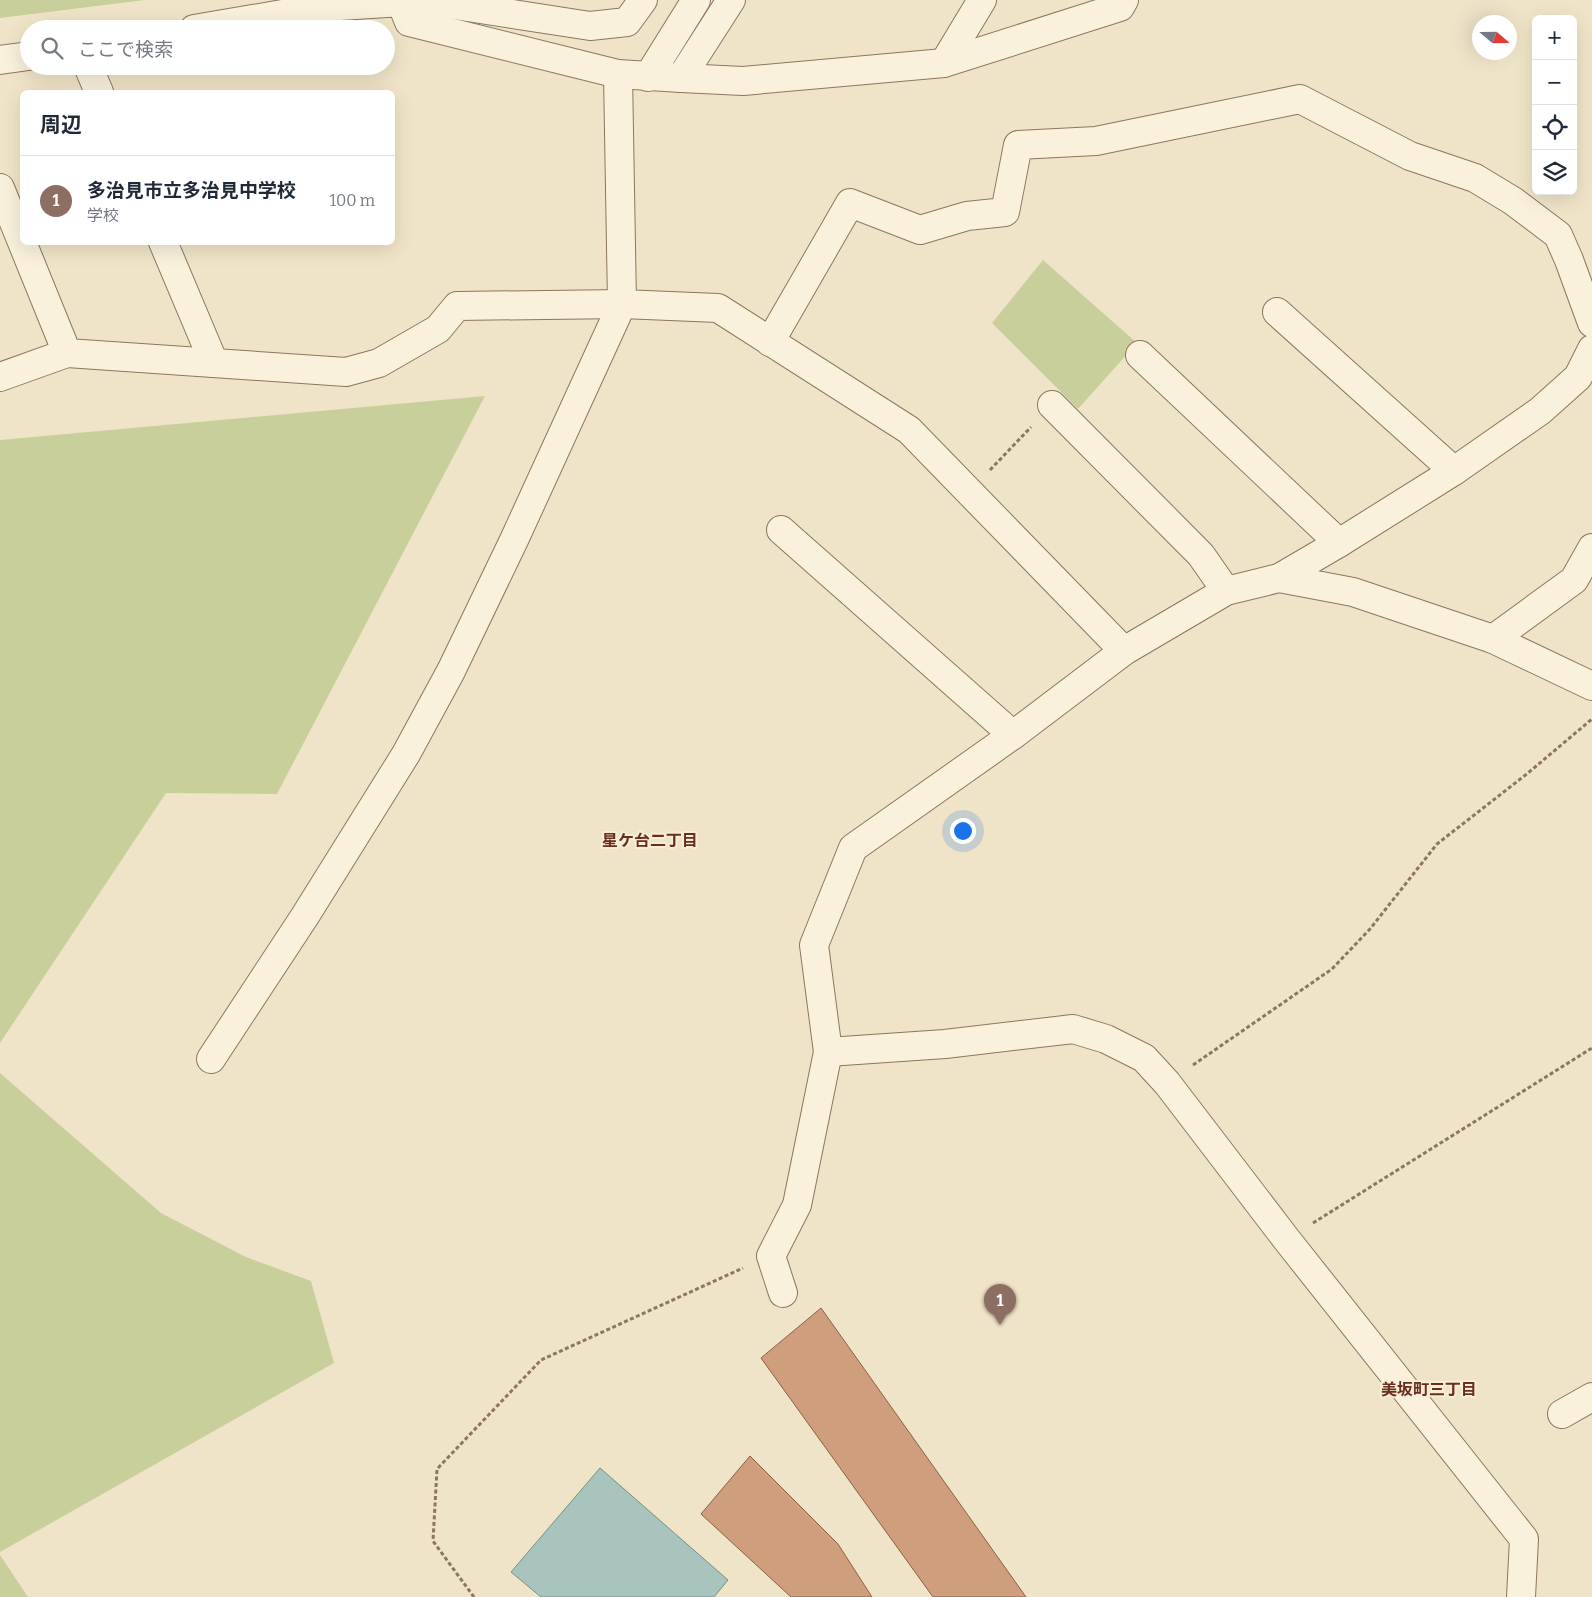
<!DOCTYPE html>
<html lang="ja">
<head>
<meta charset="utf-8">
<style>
	body { margin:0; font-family:Bitter,"Noto Sans JP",serif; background:#f2f2f3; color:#1f2937 }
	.controls { position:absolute; right:15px; top:15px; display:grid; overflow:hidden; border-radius:8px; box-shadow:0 5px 20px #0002 }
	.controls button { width:45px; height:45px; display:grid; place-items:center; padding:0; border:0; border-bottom:1px solid #e0e1e3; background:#fff; color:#1f2937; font:25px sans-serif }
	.compass { position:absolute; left:1472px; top:15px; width:45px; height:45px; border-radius:50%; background:#fff; box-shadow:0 5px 20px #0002; rotate:110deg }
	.you { position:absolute; left:962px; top:830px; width:18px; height:18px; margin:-12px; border:4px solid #fff; border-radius:50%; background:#1a73e8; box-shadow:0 0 0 8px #1a73e833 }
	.badge { display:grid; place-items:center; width:32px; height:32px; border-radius:50%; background:#1a73e8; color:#fff; font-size:16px; font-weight:700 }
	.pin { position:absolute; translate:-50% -41px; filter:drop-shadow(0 1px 2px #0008) }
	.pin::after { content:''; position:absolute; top:26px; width:18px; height:15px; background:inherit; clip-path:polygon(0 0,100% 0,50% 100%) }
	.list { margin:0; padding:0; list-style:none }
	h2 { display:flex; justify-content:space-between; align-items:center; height:65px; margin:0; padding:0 20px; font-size:21px }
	h2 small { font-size:16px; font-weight:400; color:#747a83 }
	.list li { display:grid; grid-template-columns:32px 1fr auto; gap:15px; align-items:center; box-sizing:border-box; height:90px; padding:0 20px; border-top:1px solid #e0e1e3 }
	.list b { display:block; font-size:19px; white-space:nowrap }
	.list p { margin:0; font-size:16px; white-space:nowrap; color:#747a83 }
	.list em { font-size:16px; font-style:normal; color:#747a83 }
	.icon { flex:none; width:28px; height:28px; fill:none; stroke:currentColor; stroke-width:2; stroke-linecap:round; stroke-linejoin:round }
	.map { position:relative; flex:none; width:1592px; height:1597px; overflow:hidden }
	.search { position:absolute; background:#fff; box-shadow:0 5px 20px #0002; left:20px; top:20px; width:375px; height:55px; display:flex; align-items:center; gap:12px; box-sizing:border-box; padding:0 18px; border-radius:28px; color:#747a83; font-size:19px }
	.panel { position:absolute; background:#fff; box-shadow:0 5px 20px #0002; left:20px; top:90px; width:375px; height:155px; border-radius:8px }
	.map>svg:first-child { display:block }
	.green { fill:#c9cf9b }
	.water { fill:#a9c4bc; stroke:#6f938a }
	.building { fill:#cf9f7d; stroke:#8d5f41 }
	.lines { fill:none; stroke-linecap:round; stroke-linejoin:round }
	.minor-casing { stroke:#8d765c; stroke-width:30 }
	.path { stroke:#8d765c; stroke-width:3; stroke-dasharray:4 2.5; stroke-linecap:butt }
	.minor { stroke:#faf1dc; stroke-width:28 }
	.labels { text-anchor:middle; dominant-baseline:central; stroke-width:4; stroke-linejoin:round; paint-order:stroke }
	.neighbourhood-label { font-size:16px; font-weight:bold; fill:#6b2e1e; stroke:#f7eed8 }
</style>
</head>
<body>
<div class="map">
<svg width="1592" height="1597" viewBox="0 0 1592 1597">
	<rect width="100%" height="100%" fill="#f0e4c8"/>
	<!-- green -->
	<g class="green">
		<polygon points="0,0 145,0 0,18"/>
		<polygon points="1043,260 1137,343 1078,409 992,323"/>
		<polygon points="485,396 277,794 166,793 0,1043 0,440"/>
		<polygon points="0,1073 161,1213 246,1257 311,1281 334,1363 0,1552"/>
		<polygon points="0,1555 28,1597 0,1597"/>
	</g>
	<!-- water -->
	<polygon class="water" points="600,1468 728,1580 714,1597 541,1597 511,1572"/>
	<!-- building -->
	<g class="building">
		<polygon points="821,1308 1026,1597 933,1597 761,1358"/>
		<polygon points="750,1456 838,1544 872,1597 791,1597 701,1514"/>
	</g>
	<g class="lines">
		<!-- minor casing -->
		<g class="minor-casing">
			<g id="minor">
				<polyline points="422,0 590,26 627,22 643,0"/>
				<polyline points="401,2 409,22 618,74 681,78 731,0"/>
				<polyline points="194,29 324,7 418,1"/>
				<polyline points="0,60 29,56"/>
				<polyline points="944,63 982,0"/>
				<polyline points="88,66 99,92"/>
				<polyline points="648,77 696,0"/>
				<polyline points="681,78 743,81 944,63 1120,7 1124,0"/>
				<polyline points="0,188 67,353 346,372 379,363 438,329 457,306 622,304 718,308 909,430 1124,651"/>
				<polyline points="163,242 214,363"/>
				<polyline points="1277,312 1454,471"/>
				<polyline points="770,342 850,203 920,230 967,216 1005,212 1018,145 1096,141 1300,99 1410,156 1475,178 1513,201 1558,235 1569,260 1592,323"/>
				<polyline points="1140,355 1339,543"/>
				<polyline points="0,377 67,353"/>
				<polyline points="1052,405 1201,555 1226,591"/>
				<polyline points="781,530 1013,735"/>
				<polyline points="1279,578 1339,543 1454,471 1540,411 1578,377 1592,349"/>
				<polyline points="1493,639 1574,580 1592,548"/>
				<polyline points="211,1059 305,916 406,754 451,671 514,540 622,304 618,74"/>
				<polyline points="783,1293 771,1256 797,1205 828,1052"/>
				<polyline points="1562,1414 1592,1397"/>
				<polyline points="1521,1597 1524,1539 1287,1240 1167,1083 1144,1058 1106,1039 1073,1029 945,1044 828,1052 814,945 853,848 1013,735 1124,651 1226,591 1279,578 1353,592 1493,639 1592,686"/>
			</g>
		</g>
		<!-- path -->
		<g class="path">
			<polyline points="990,470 1031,427"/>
			<polyline points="1193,1065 1332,969 1370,929 1437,844 1528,773 1592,719"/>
			<polyline points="1313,1223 1592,1048"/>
			<polyline points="474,1597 433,1541 437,1469 541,1360 743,1268"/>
		</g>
		<!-- minor -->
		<use href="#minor" class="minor"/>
	</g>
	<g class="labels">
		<!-- neighbourhood labels -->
		<g class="neighbourhood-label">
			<text x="650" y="840">星ケ台二丁目</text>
			<text x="1429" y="1389">美坂町三丁目</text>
		</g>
	</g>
</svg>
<div class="controls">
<button>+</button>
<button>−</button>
<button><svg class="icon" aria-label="locate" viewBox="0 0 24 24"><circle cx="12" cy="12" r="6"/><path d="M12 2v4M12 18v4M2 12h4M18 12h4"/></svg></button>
<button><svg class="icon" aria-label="layers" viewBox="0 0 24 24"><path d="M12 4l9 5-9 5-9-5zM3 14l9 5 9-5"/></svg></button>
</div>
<svg class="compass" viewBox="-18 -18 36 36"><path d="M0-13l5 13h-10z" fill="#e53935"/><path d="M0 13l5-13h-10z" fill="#747a83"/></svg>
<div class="you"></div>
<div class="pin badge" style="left:1000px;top:1325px;background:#8d6e63">1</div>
<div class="search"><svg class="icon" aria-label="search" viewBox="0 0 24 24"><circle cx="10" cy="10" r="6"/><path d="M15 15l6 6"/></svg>ここで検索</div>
<section class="panel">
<h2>周辺<small></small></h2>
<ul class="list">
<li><span class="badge" style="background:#8d6e63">1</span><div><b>多治見市立多治見中学校</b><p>学校</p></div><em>100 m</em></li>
</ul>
</section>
</div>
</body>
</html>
